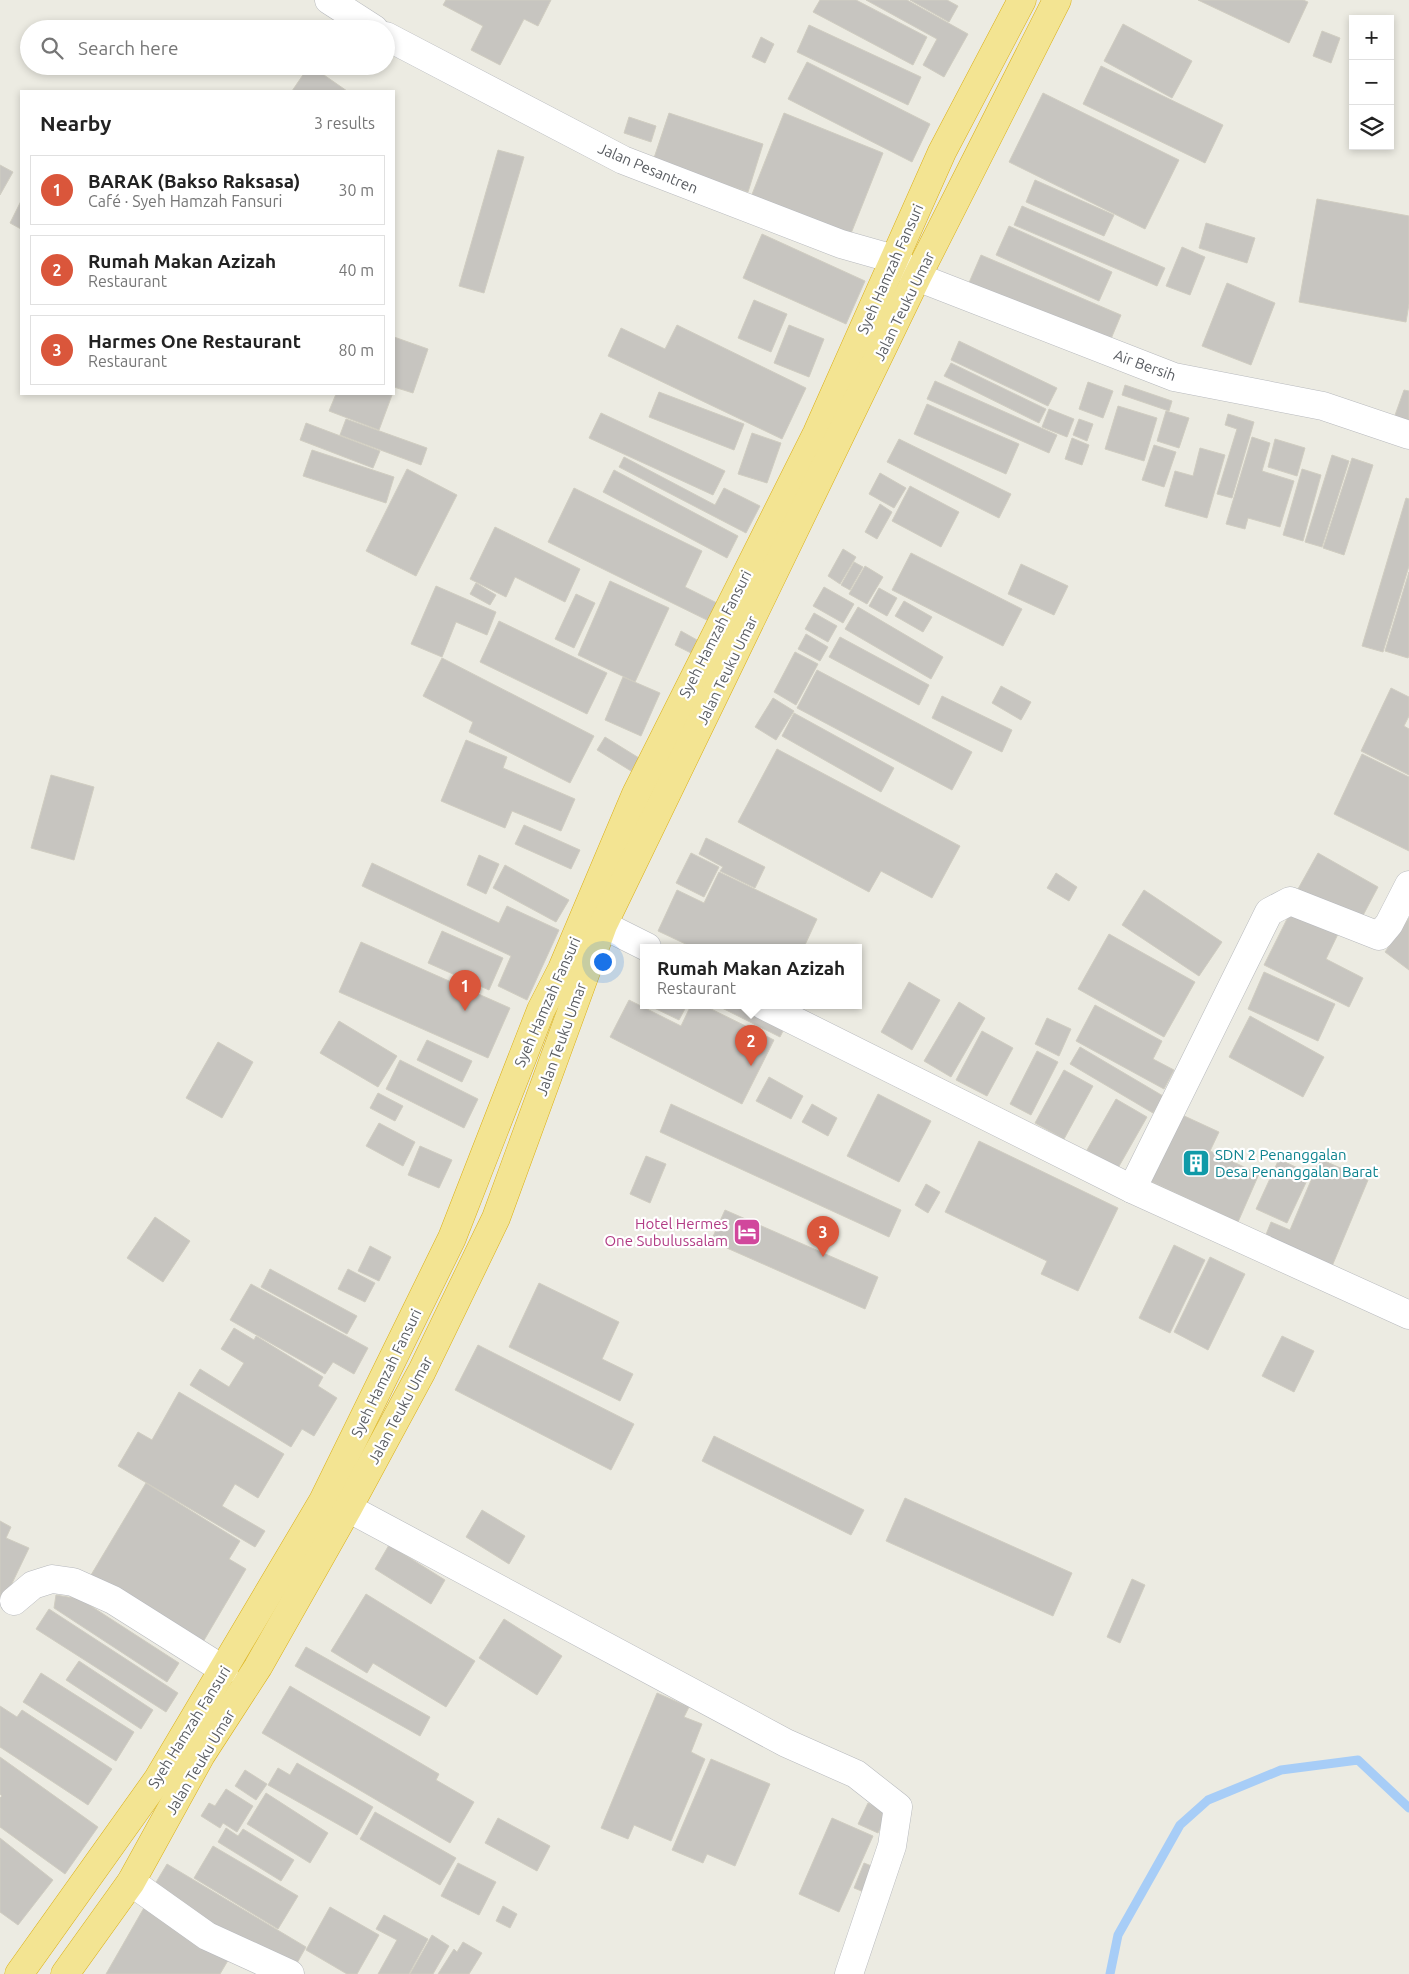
<!DOCTYPE html>
<html lang="en">
<head>
<meta charset="utf-8">
<style>
	body { margin:0; font-family:Ubuntu,sans-serif; background:#f6f6f6; color:#222 }
	.controls { position:absolute; right:15px; top:15px; display:grid; overflow:hidden; border-radius:0px; box-shadow:0 2px 8px #0003 }
	.controls button { width:45px; height:45px; display:grid; place-items:center; padding:0; border:0; border-bottom:1px solid #e0e0e0; background:#fff; color:#222; font:25px sans-serif }
	.you { position:absolute; left:602px; top:961px; width:18px; height:18px; margin:-12px; border:4px solid #fff; border-radius:50%; background:#1a73e8; box-shadow:0 0 0 8px #1a73e833 }
	.badge { display:grid; place-items:center; width:32px; height:32px; border-radius:50%; background:#da563b; color:#fff; font-size:16px; font-weight:700 }
	.pin { position:absolute; translate:-50% -41px; filter:drop-shadow(0 1px 2px #0008) }
	.pin::after { content:''; position:absolute; top:26px; width:18px; height:15px; background:inherit; clip-path:polygon(0 0,100% 0,50% 100%) }
	.popup { position:absolute; left:640px; top:944px; width:222px; height:65px; box-sizing:border-box; display:grid; place-content:center; border-radius:0px; background:#fff; filter:drop-shadow(0 1px 4px #0005); font-size:16px; white-space:nowrap; color:#767676 }
	.popup b { font-size:19px; color:#222 }
	.popup::after { content:''; position:absolute; left:50%; top:100%; margin-left:-10px; border:10px solid transparent; border-top-color:#fff }
	.list { margin:0; padding:0; list-style:none }
	h2 { display:flex; justify-content:space-between; align-items:center; height:65px; margin:0; padding:0 20px; font-size:21px }
	h2 small { font-size:16px; font-weight:400; color:#767676 }
	.list li { display:grid; grid-template-columns:32px 1fr auto; gap:15px; align-items:center; box-sizing:border-box; height:70px; margin:0 10px 10px; padding:0 10px; border:1px solid #e0e0e0; border-radius:0px }
	.list b { display:block; font-size:19px; white-space:nowrap }
	.list p { margin:0; font-size:16px; white-space:nowrap; color:#767676 }
	.list em { font-size:16px; font-style:normal; color:#767676 }
	.icon { flex:none; width:28px; height:28px; fill:none; stroke:currentColor; stroke-width:2; stroke-linecap:round; stroke-linejoin:round }
	.map { position:relative; flex:none; width:1409px; height:1974px; overflow:hidden }
	.search { position:absolute; background:#fff; box-shadow:0 2px 8px #0003; left:20px; top:20px; width:375px; height:55px; display:flex; align-items:center; gap:12px; box-sizing:border-box; padding:0 18px; border-radius:28px; color:#767676; font-size:19px }
	.panel { position:absolute; background:#fff; box-shadow:0 2px 8px #0003; left:20px; top:90px; width:375px; height:305px; border-radius:0px }
	.map>svg:first-child { display:block }
	.lines { fill:none; stroke-linecap:round; stroke-linejoin:round }
	.stream { stroke:#a7cdf7; stroke-width:9 }
	.building { fill:#c7c5c0; stroke:#d0cdc1 }
	.minor-casing { stroke:#b7b9bd; stroke-width:29 }
	.highway-casing { stroke:#dbaf13; stroke-width:29 }
	.minor { stroke:#fff; stroke-width:28 }
	.highway { stroke:#f3e492; stroke-width:28 }
	.labels { text-anchor:middle; dominant-baseline:central; stroke-width:4.5; stroke-linejoin:round; paint-order:stroke }
	.street-label { font-size:15px; fill:#5a5d62; stroke:#fff }
	.culture-label { font-size:15px; fill:#0d838f; stroke:#fff; text-anchor:start }
	.hotel-label { font-size:15px; fill:#b23c85; stroke:#fff; text-anchor:end }
</style>
</head>
<body>
<div class="map">
<svg width="1409" height="1974" viewBox="0 0 1409 1974">
	<rect width="100%" height="100%" fill="#ecebe2"/>
	<g class="lines">
		<!-- stream -->
		<polyline class="stream" points="1110,1974 1118,1935 1180,1825 1208,1800 1281,1770 1358,1760 1409,1808"/>
	</g>
	<!-- building -->
	<g class="building">
		<polygon points="446,0 551,0 538,26 524,19 500,65 471,50 483,26 443,5"/>
		<polygon points="820,0 856,0 927,37 913,65 813,12"/>
		<polygon points="866,0 907,0 968,34 944,77 923,65 937,39"/>
		<polygon points="910,0 947,0 958,6 949,22"/>
		<polygon points="1198,0 1303,0 1308,2 1289,43"/>
		<polygon points="1123,24 1192,61 1172,98 1104,61"/>
		<polygon points="809,25 921,77 908,105 797,52"/>
		<polygon points="1322,31 1340,38 1331,63 1313,56"/>
		<polygon points="761,37 774,44 765,63 752,57"/>
		<polygon points="807,62 930,124 912,162 788,99"/>
		<polygon points="309,66 311,66 347,91 292,91"/>
		<polygon points="1101,66 1223,125 1205,163 1083,104"/>
		<polygon points="1043,93 1179,160 1145,229 1009,162"/>
		<polygon points="669,113 763,144 748,192 653,161"/>
		<polygon points="784,113 883,153 848,241 749,202"/>
		<polygon points="629,117 656,126 651,142 624,133"/>
		<polygon points="498,150 524,157 484,293 459,286"/>
		<polygon points="0,165 13,172 0,195"/>
		<polygon points="1035,180 1114,215 1104,236 1026,202"/>
		<polygon points="1317,199 1409,216 1409,304 1406,322 1299,302"/>
		<polygon points="21,201 21,229 10,223"/>
		<polygon points="1022,206 1165,268 1157,286 1014,225"/>
		<polygon points="1206,223 1255,238 1247,263 1199,248"/>
		<polygon points="1009,226 1112,272 1099,301 996,255"/>
		<polygon points="762,234 865,281 846,324 743,278"/>
		<polygon points="1182,247 1205,257 1190,295 1166,286"/>
		<polygon points="981,255 1121,315 1108,346 968,285"/>
		<polygon points="1227,283 1275,303 1251,365 1202,346"/>
		<polygon points="754,300 787,314 771,352 738,338"/>
		<polygon points="677,325 806,388 782,439 608,356 621,328 665,349"/>
		<polygon points="789,325 824,339 809,377 774,363"/>
		<polygon points="394,337 428,349 413,393 394,387"/>
		<polygon points="959,341 1057,388 1048,406 951,360"/>
		<polygon points="951,363 1046,409 1039,423 944,376"/>
		<polygon points="935,381 1057,435 1049,453 927,399"/>
		<polygon points="1088,382 1113,391 1103,418 1079,409"/>
		<polygon points="1125,385 1172,401 1169,411 1122,395"/>
		<polygon points="1404,390 1409,391 1409,422 1394,418"/>
		<polygon points="659,392 744,424 734,450 649,417"/>
		<polygon points="336,394 388,394 392,395 379,430 329,411"/>
		<polygon points="927,404 1019,444 1006,474 914,434"/>
		<polygon points="1118,406 1157,418 1144,461 1105,449"/>
		<polygon points="1049,409 1074,419 1067,437 1042,427"/>
		<polygon points="1166,411 1189,418 1179,448 1157,441"/>
		<polygon points="601,413 725,471 713,495 589,438"/>
		<polygon points="1228,414 1254,422 1232,498 1217,494 1237,429 1225,425"/>
		<polygon points="346,419 427,448 421,465 340,435"/>
		<polygon points="1079,419 1093,424 1087,441 1073,435"/>
		<polygon points="306,423 380,451 373,468 300,440"/>
		<polygon points="752,433 781,443 767,483 738,474"/>
		<polygon points="1252,437 1270,443 1262,471 1294,481 1280,527 1248,518 1245,529 1226,524"/>
		<polygon points="1072,438 1089,445 1082,465 1065,459"/>
		<polygon points="899,439 1011,494 999,518 887,462"/>
		<polygon points="1275,439 1305,448 1297,476 1268,467"/>
		<polygon points="1154,445 1176,452 1164,487 1142,480"/>
		<polygon points="1200,448 1225,455 1207,518 1165,506 1175,471 1193,476"/>
		<polygon points="312,450 394,477 386,503 303,476"/>
		<polygon points="1332,455 1349,461 1322,547 1305,542"/>
		<polygon points="624,457 715,505 724,488 760,506 746,533 619,467"/>
		<polygon points="1352,458 1373,465 1344,555 1323,548"/>
		<polygon points="407,469 457,495 416,576 366,551"/>
		<polygon points="1302,469 1321,475 1303,541 1283,535"/>
		<polygon points="614,470 738,536 727,558 603,492"/>
		<polygon points="880,473 906,488 894,508 869,494"/>
		<polygon points="910,486 959,512 941,547 892,521"/>
		<polygon points="574,488 702,551 685,587 721,605 713,623 548,542"/>
		<polygon points="1406,498 1409,499 1409,566 1383,652 1362,646"/>
		<polygon points="880,504 892,512 877,539 865,532"/>
		<polygon points="495,527 580,569 565,602 515,577 506,597 470,579"/>
		<polygon points="843,549 856,557 840,584 828,576"/>
		<polygon points="911,553 1022,609 1003,646 892,590"/>
		<polygon points="854,562 863,567 850,590 841,585"/>
		<polygon points="1021,564 1068,586 1054,615 1008,594"/>
		<polygon points="865,566 883,577 867,604 849,594"/>
		<polygon points="1409,572 1409,656 1408,658 1385,651"/>
		<polygon points="610,581 669,608 635,682 578,655"/>
		<polygon points="476,583 496,595 490,605 470,594"/>
		<polygon points="436,586 496,612 487,635 456,622 442,657 411,644"/>
		<polygon points="824,587 854,604 843,623 813,606"/>
		<polygon points="879,588 897,598 887,616 869,606"/>
		<polygon points="576,594 595,603 574,648 555,639"/>
		<polygon points="904,601 932,617 923,632 895,616"/>
		<polygon points="858,607 943,657 931,679 845,629"/>
		<polygon points="814,613 837,626 828,642 805,629"/>
		<polygon points="499,621 607,673 587,714 480,662"/>
		<polygon points="681,631 697,640 691,653 675,645"/>
		<polygon points="806,634 828,647 820,661 798,649"/>
		<polygon points="840,637 929,685 919,705 829,657"/>
		<polygon points="795,652 818,664 796,705 774,692"/>
		<polygon points="442,658 594,736 570,783 469,732 473,722 423,696"/>
		<polygon points="817,670 972,752 952,790 797,708"/>
		<polygon points="623,677 660,693 641,736 605,720"/>
		<polygon points="1001,686 1031,702 1021,720 992,703"/>
		<polygon points="1391,688 1409,697 1409,716 1404,726 1409,729 1409,775 1361,751"/>
		<polygon points="942,696 1012,730 1002,752 932,718"/>
		<polygon points="773,698 794,711 776,740 755,727"/>
		<polygon points="794,713 894,768 881,792 782,736"/>
		<polygon points="605,737 639,758 631,771 597,750"/>
		<polygon points="466,740 507,757 503,768 575,799 561,831 512,811 505,828 441,801"/>
		<polygon points="777,749 960,846 932,898 881,871 869,892 738,822"/>
		<polygon points="1362,754 1409,777 1409,851 1334,814"/>
		<polygon points="51,775 94,787 74,860 31,848"/>
		<polygon points="524,825 580,850 571,869 515,844"/>
		<polygon points="706,838 765,867 755,888 720,871 723,867 699,854"/>
		<polygon points="691,853 719,867 704,897 676,883"/>
		<polygon points="1318,853 1378,887 1359,923 1298,889"/>
		<polygon points="479,855 499,864 486,894 467,885"/>
		<polygon points="372,863 499,923 507,906 559,930 527,1000 498,986 511,956 362,886"/>
		<polygon points="505,865 569,900 556,922 493,888"/>
		<polygon points="719,872 817,919 804,947 692,947 658,931 677,890 704,903"/>
		<polygon points="1056,873 1077,887 1069,901 1047,888"/>
		<polygon points="1144,890 1222,942 1199,976 1122,925"/>
		<polygon points="1291,911 1338,934 1326,959 1363,978 1349,1007 1264,965"/>
		<polygon points="1409,918 1409,970 1385,952"/>
		<polygon points="442,931 503,958 489,990 428,963"/>
		<polygon points="1109,934 1195,982 1164,1037 1078,989"/>
		<polygon points="361,942 510,1008 488,1058 339,992"/>
		<polygon points="1264,972 1335,1004 1318,1041 1248,1009"/>
		<polygon points="909,982 940,1000 912,1050 881,1032"/>
		<polygon points="629,1000 681,1026 691,1005 703,1005 774,1040 742,1104 610,1037"/>
		<polygon points="959,1002 985,1018 951,1077 924,1061"/>
		<polygon points="648,1005 687,1005 679,1020"/>
		<polygon points="716,1005 750,1005 787,1023 780,1037"/>
		<polygon points="1095,1005 1162,1041 1153,1059 1174,1070 1164,1089 1076,1041"/>
		<polygon points="1250,1016 1324,1057 1303,1097 1229,1057"/>
		<polygon points="1047,1018 1071,1029 1059,1056 1035,1044"/>
		<polygon points="339,1021 397,1056 378,1087 320,1053"/>
		<polygon points="982,1031 1013,1048 987,1096 956,1080"/>
		<polygon points="427,1040 472,1061 462,1082 417,1060"/>
		<polygon points="218,1042 253,1062 222,1118 186,1098"/>
		<polygon points="1080,1047 1163,1096 1153,1113 1070,1064"/>
		<polygon points="1037,1051 1058,1062 1031,1115 1010,1104"/>
		<polygon points="400,1060 478,1099 464,1128 386,1089"/>
		<polygon points="1064,1070 1093,1086 1064,1139 1035,1123"/>
		<polygon points="769,1077 803,1096 791,1119 756,1101"/>
		<polygon points="378,1093 403,1106 395,1121 370,1108"/>
		<polygon points="878,1094 931,1121 899,1182 847,1156"/>
		<polygon points="1116,1099 1147,1117 1118,1168 1087,1150"/>
		<polygon points="671,1104 901,1210 889,1237 660,1132"/>
		<polygon points="812,1104 837,1118 828,1136 802,1122"/>
		<polygon points="1180,1114 1219,1132 1210,1151 1259,1174 1238,1222 1150,1181"/>
		<polygon points="379,1123 415,1142 403,1166 366,1146"/>
		<polygon points="979,1141 1118,1208 1078,1291 1041,1274 1047,1261 945,1212"/>
		<polygon points="420,1146 452,1160 439,1188 408,1175"/>
		<polygon points="646,1156 666,1164 650,1203 630,1194"/>
		<polygon points="1279,1159 1310,1174 1287,1223 1256,1209"/>
		<polygon points="1320,1159 1368,1180 1330,1271 1263,1242 1271,1222 1290,1230"/>
		<polygon points="926,1184 940,1192 928,1213 915,1205"/>
		<polygon points="725,1210 878,1277 865,1309 711,1241"/>
		<polygon points="155,1217 190,1241 163,1282 127,1258"/>
		<polygon points="1174,1245 1205,1260 1170,1333 1139,1318"/>
		<polygon points="370,1246 391,1257 379,1281 358,1271"/>
		<polygon points="1210,1257 1245,1274 1208,1350 1174,1332"/>
		<polygon points="270,1269 357,1316 347,1334 261,1287"/>
		<polygon points="348,1269 375,1283 365,1302 338,1289"/>
		<polygon points="539,1283 619,1322 602,1359 633,1374 620,1401 509,1347"/>
		<polygon points="251,1284 368,1348 354,1374 333,1362 325,1374 230,1320"/>
		<polygon points="234,1328 254,1340 256,1336 323,1377 318,1386 337,1398 314,1436 302,1429 291,1447 190,1385 200,1369 229,1387 244,1363 221,1349"/>
		<polygon points="1282,1336 1314,1351 1294,1392 1262,1376"/>
		<polygon points="478,1345 634,1424 611,1470 455,1390"/>
		<polygon points="179,1392 284,1454 258,1498 235,1484 222,1506 265,1531 255,1547 118,1466 138,1432 152,1440"/>
		<polygon points="714,1436 864,1510 851,1535 702,1461"/>
		<polygon points="146,1483 240,1541 229,1559 246,1569 203,1642 91,1575"/>
		<polygon points="905,1498 1072,1573 1053,1616 886,1541"/>
		<polygon points="482,1510 525,1536 509,1564 466,1537"/>
		<polygon points="0,1521 11,1527 6,1538 29,1548 4,1600 0,1598"/>
		<polygon points="389,1545 445,1580 431,1604 375,1569"/>
		<polygon points="1132,1579 1145,1585 1120,1643 1107,1637"/>
		<polygon points="366,1594 475,1661 446,1707 373,1663 367,1673 331,1651"/>
		<polygon points="56,1595 80,1599 179,1663 167,1682 54,1608"/>
		<polygon points="49,1609 178,1693 166,1712 36,1629"/>
		<polygon points="504,1619 562,1656 537,1695 479,1658"/>
		<polygon points="306,1647 430,1717 420,1736 295,1666"/>
		<polygon points="79,1661 153,1710 141,1729 66,1680"/>
		<polygon points="41,1673 134,1732 116,1761 23,1702"/>
		<polygon points="290,1686 439,1774 436,1780 474,1802 450,1843 262,1733"/>
		<polygon points="657,1693 689,1707 684,1717 702,1724 691,1752 705,1759 671,1841 634,1825 628,1839 601,1828"/>
		<polygon points="0,1706 17,1717 22,1710 112,1769 88,1805 0,1747"/>
		<polygon points="0,1757 98,1827 65,1874 0,1827 0,1798 2,1796 0,1794"/>
		<polygon points="711,1759 770,1784 735,1866 707,1854 703,1863 672,1850"/>
		<polygon points="297,1763 373,1807 357,1835 268,1785 278,1768 290,1775"/>
		<polygon points="245,1770 267,1784 256,1800 235,1786"/>
		<polygon points="226,1789 253,1806 237,1832 223,1823 220,1828 201,1816 209,1803 215,1806"/>
		<polygon points="266,1793 328,1833 310,1863 247,1824"/>
		<polygon points="868,1803 887,1812 878,1833 858,1824"/>
		<polygon points="375,1812 456,1858 440,1885 360,1839"/>
		<polygon points="498,1818 550,1846 537,1871 485,1843"/>
		<polygon points="832,1818 873,1836 839,1912 799,1894"/>
		<polygon points="226,1828 238,1836 243,1829 294,1860 281,1881 218,1842"/>
		<polygon points="0,1838 53,1880 18,1925 0,1912"/>
		<polygon points="213,1846 298,1896 278,1929 194,1878"/>
		<polygon points="458,1863 496,1882 479,1915 441,1896"/>
		<polygon points="864,1863 874,1867 864,1892 854,1888"/>
		<polygon points="167,1864 306,1947 292,1972 152,1889"/>
		<polygon points="145,1906 230,1957 220,1974 106,1974"/>
		<polygon points="503,1906 517,1914 510,1928 496,1921"/>
		<polygon points="330,1907 379,1935 357,1974 347,1974 306,1950"/>
		<polygon points="384,1915 428,1939 409,1974 378,1974 397,1940 376,1929"/>
		<polygon points="432,1935 449,1946 433,1974 410,1974"/>
		<polygon points="463,1942 482,1953 469,1974 438,1974 454,1949 457,1952"/>
	</g>
	<g class="lines">
		<!-- minor casing -->
		<g class="minor-casing">
			<g id="minor">
				<polyline points="329,0 374,29"/>
				<polyline points="386,36 623,160 841,244 894,259 917,277 1174,377 1323,406 1409,435"/>
				<polyline points="603,925 647,947"/>
				<polyline points="763,1005 1132,1189 1409,1315"/>
				<polyline points="1132,1189 1269,912 1290,901 1379,936 1389,924 1409,885"/>
				<polyline points="348,1508 786,1743 856,1774 898,1807 892,1846 849,1974"/>
				<polyline points="14,1601 33,1585 52,1579 73,1582 113,1600 224,1670"/>
				<polyline points="131,1882 207,1936 290,1974"/>
			</g>
		</g>
		<!-- highway casing -->
		<g class="highway-casing">
			<g id="highway">
				<polyline points="19,1974 158,1779 323,1501 452,1238 541,1010 562,969 636,794 817,433 942,152 1022,0"/>
				<polyline points="65,1974 131,1882 201,1755 258,1667 348,1508 422,1371 496,1218 603,925 917,277 1057,0"/>
			</g>
		</g>
		<!-- minor -->
		<use href="#minor" class="minor"/>
		<!-- highway -->
		<use href="#highway" class="highway"/>
	</g>
	<!-- icons -->
	<defs>
		<g id="building-square" transform="scale(1.4375)"><rect x="-9" y="-9" width="18" height="18" rx="4" fill="#0f9aa8" stroke="#fff"/><path d="M-4-6H4V6H1V3H-1V6H-4ZM-2.5-4.3h1.7v1.8h-1.7ZM.8-4.3h1.7v1.8H.8ZM-2.5-1h1.7V.8h-1.7ZM.8-1h1.7V.8H.8Z" fill="#fff"/></g>
		<g id="hotel-square" transform="scale(1.4375)"><rect x="-9" y="-9" width="18" height="18" rx="4" fill="#d1479c" stroke="#fff"/><path d="M-6-4.5h1.5V1H6V5H4.5V3h-9V5H-6ZM-4 0a1.8 1.8 0 1 1 3.6 0ZM.5 0V-2.5h3Q6-2.5 6 0Z" fill="#fff"/></g>
	</defs>
	<g fill-rule="evenodd">
		<use href="#building-square" x="1196" y="1163"/>
		<use href="#hotel-square" x="747" y="1232"/>
	</g>
	<g class="labels">
		<!-- street labels -->
		<g class="street-label">
			<text transform="translate(648 168) rotate(23)">Jalan Pesantren</text>
			<text transform="translate(890 269) rotate(-66)">Syeh Hamzah Fansuri</text>
			<text transform="translate(904 306) rotate(-64)">Jalan Teuku Umar</text>
			<text transform="translate(1145 365) rotate(20)">Air Bersih</text>
			<text transform="translate(715 634) rotate(-63)">Syeh Hamzah Fansuri</text>
			<text transform="translate(727 670) rotate(-64)">Jalan Teuku Umar</text>
			<text transform="translate(547 1002) rotate(-66)">Syeh Hamzah Fansuri</text>
			<text transform="translate(561 1039) rotate(-70)">Jalan Teuku Umar</text>
			<text transform="translate(386 1373) rotate(-64)">Syeh Hamzah Fansuri</text>
			<text transform="translate(400 1410) rotate(-62)">Jalan Teuku Umar</text>
			<text transform="translate(189 1727) rotate(-58)">Syeh Hamzah Fansuri</text>
			<text transform="translate(200 1762) rotate(-59)">Jalan Teuku Umar</text>
		</g>
		<!-- culture labels -->
		<g class="culture-label">
			<text x="1215" y="1154">SDN 2 Penanggalan<tspan x="1215" dy="17">Desa Penanggalan Barat</tspan></text>
		</g>
		<!-- hotel labels -->
		<g class="hotel-label">
			<text x="728" y="1223">Hotel Hermes<tspan x="728" dy="17">One Subulussalam</tspan></text>
		</g>
	</g>
</svg>
<div class="controls">
<button>+</button>
<button>−</button>
<button><svg class="icon" aria-label="layers" viewBox="0 0 24 24"><path d="M12 4l9 5-9 5-9-5zM3 14l9 5 9-5"/></svg></button>
</div>
<div class="you"></div>
<div class="pin badge" style="left:465px;top:1011px">1</div>
<div class="pin badge" style="left:751px;top:1066px">2</div>
<div class="popup"><b>Rumah Makan Azizah</b>Restaurant</div>
<div class="pin badge" style="left:823px;top:1257px">3</div>
<div class="search"><svg class="icon" aria-label="search" viewBox="0 0 24 24"><circle cx="10" cy="10" r="6"/><path d="M15 15l6 6"/></svg>Search here</div>
<section class="panel">
<h2>Nearby<small>3 results</small></h2>
<ul class="list">
<li><span class="badge">1</span><div><b>BARAK (Bakso Raksasa)</b><p>Café · Syeh Hamzah Fansuri</p></div><em>30 m</em></li>
<li><span class="badge">2</span><div><b>Rumah Makan Azizah</b><p>Restaurant</p></div><em>40 m</em></li>
<li><span class="badge">3</span><div><b>Harmes One Restaurant</b><p>Restaurant</p></div><em>80 m</em></li>
</ul>
</section>
</div>
</body>
</html>
